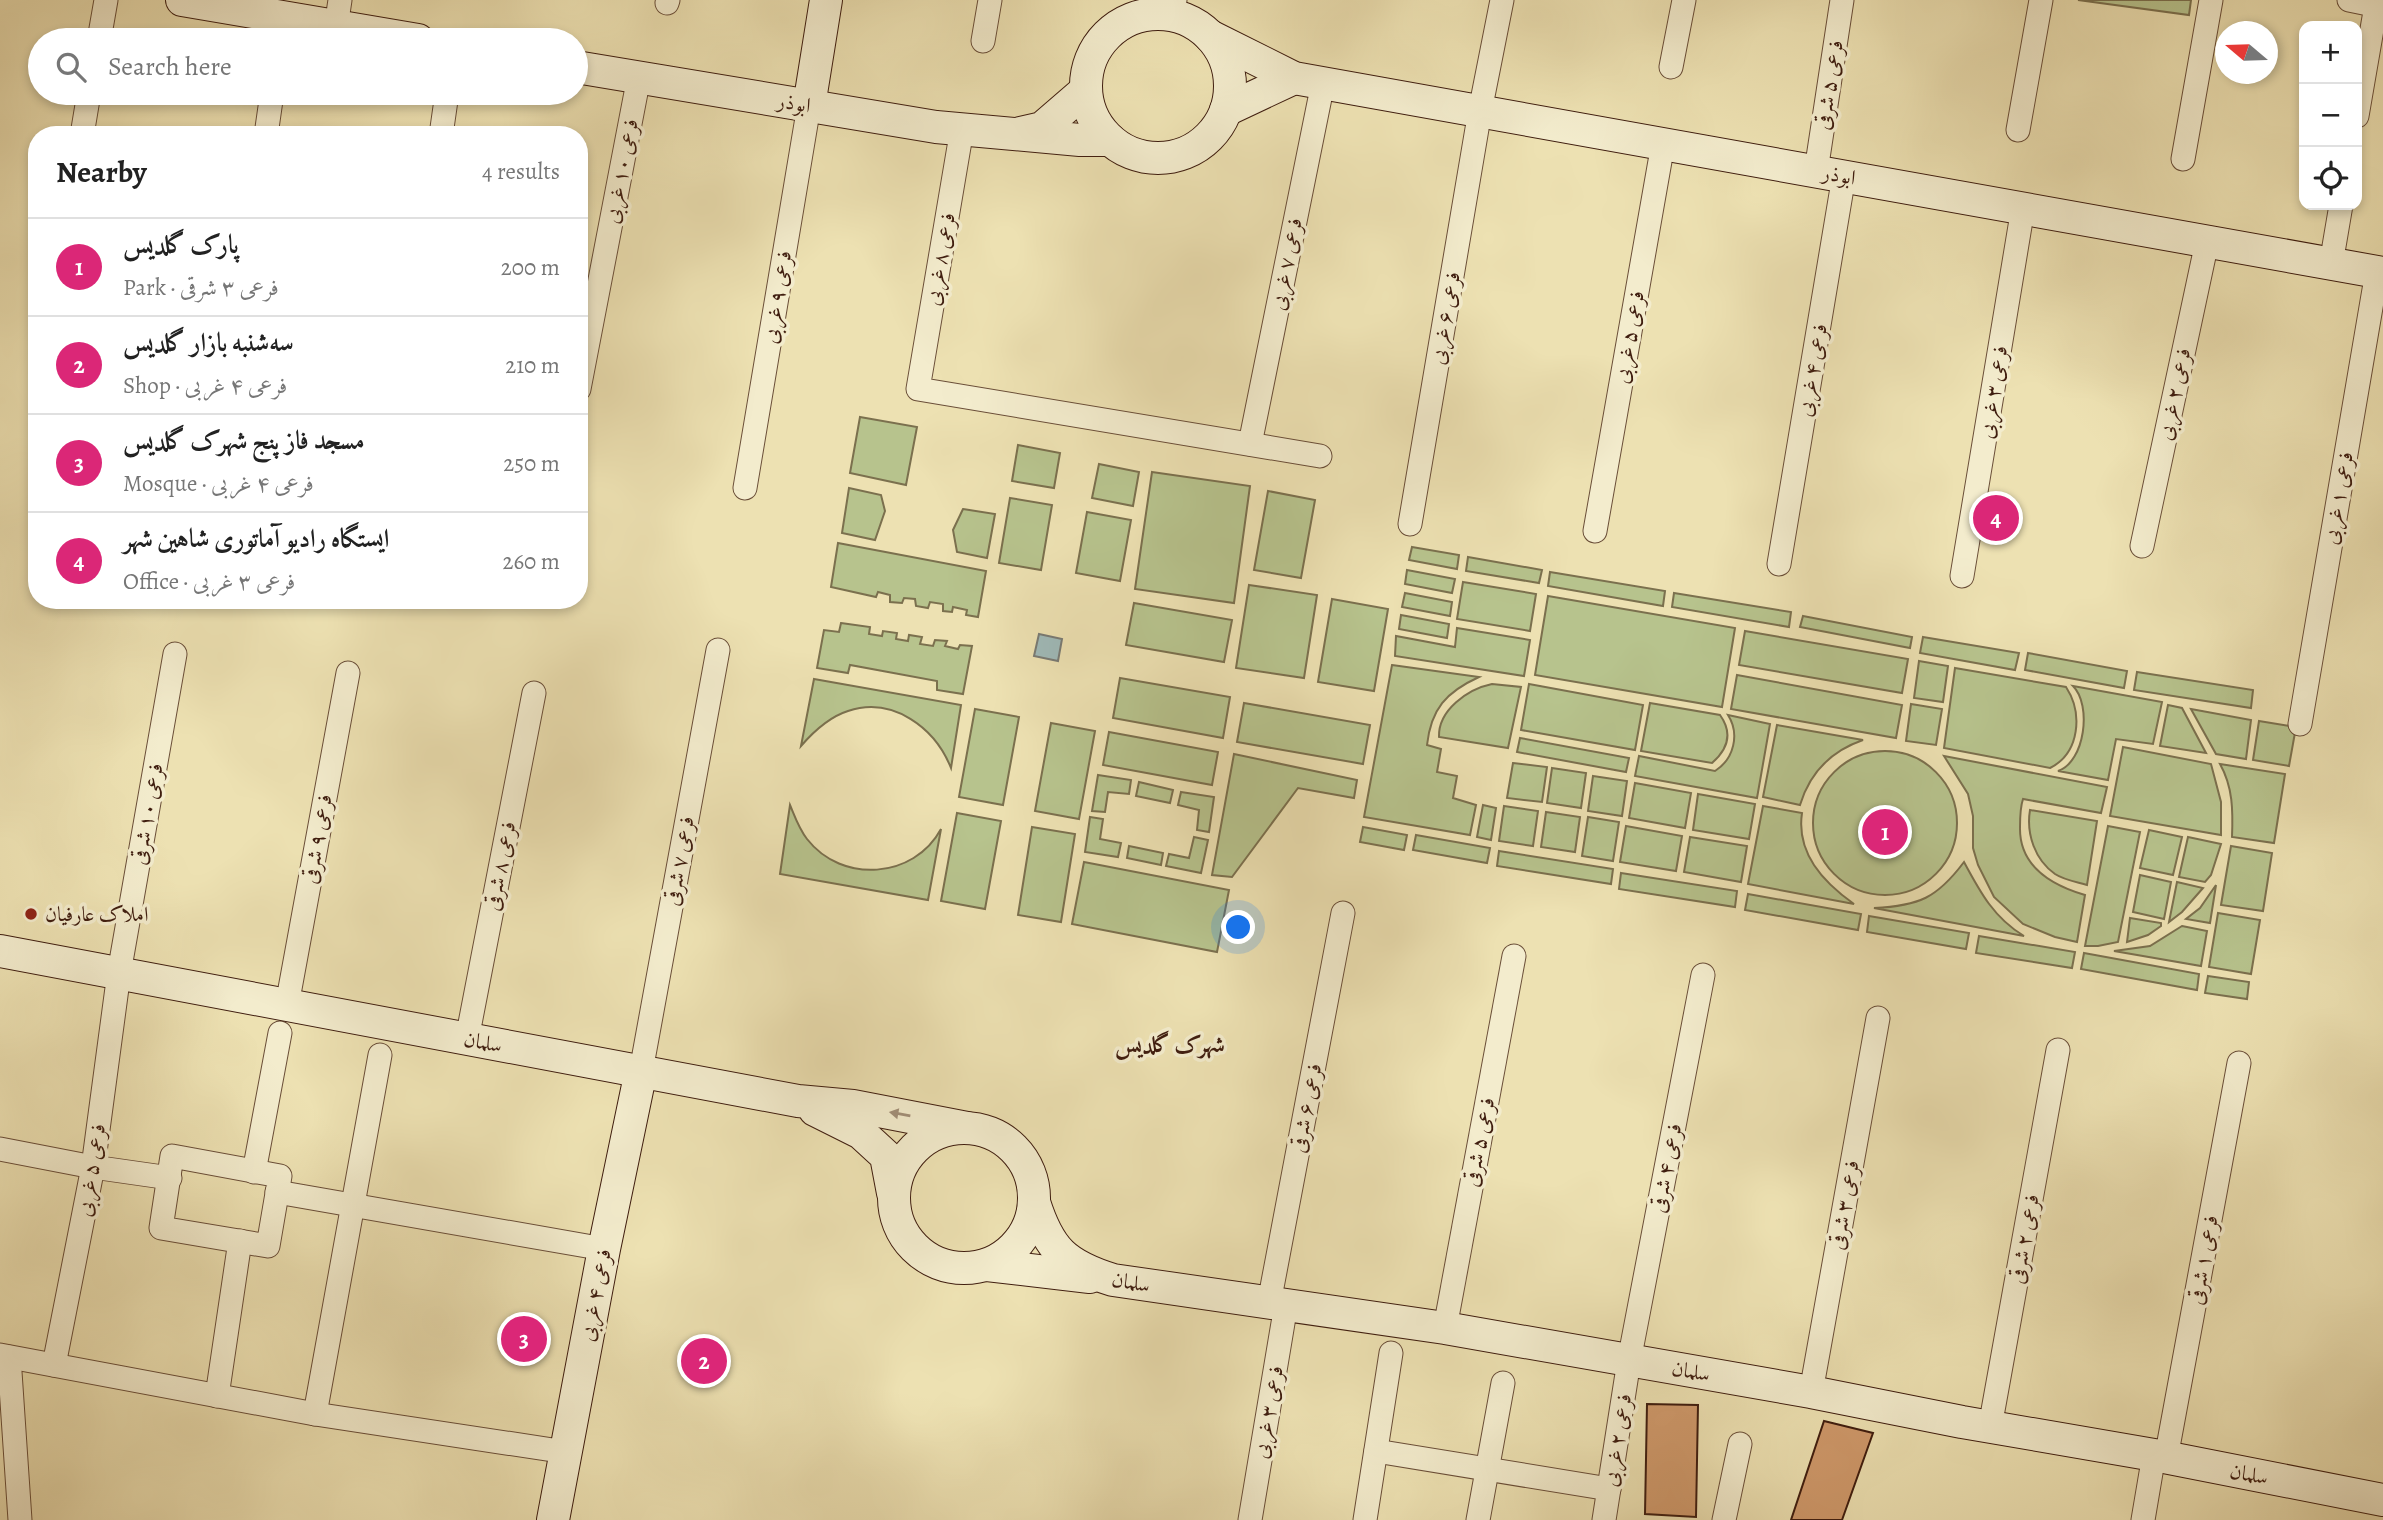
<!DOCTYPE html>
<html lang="en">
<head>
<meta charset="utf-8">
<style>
	body { margin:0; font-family:Alegreya,Amiri,serif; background:#f6f6f6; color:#222 }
	.controls { position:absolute; right:21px; top:21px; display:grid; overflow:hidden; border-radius:14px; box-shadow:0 4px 10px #0003 }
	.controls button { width:63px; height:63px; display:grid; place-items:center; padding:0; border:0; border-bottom:2px solid #e0e0e0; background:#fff; color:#222; font:35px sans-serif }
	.compass { position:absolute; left:2215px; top:21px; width:63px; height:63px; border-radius:50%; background:#fff; box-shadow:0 4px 10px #0003; rotate:289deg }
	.you { position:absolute; left:1239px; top:928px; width:24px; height:24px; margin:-18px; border:5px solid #fff; border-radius:50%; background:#1a73e8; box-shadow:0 0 0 10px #1a73e833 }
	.badge { display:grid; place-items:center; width:46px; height:46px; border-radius:50%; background:#db2777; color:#fff; font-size:23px; font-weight:700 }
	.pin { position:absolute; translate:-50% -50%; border:4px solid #fff; box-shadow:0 2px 7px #0006 }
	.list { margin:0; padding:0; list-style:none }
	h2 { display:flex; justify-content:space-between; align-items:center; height:91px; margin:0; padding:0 28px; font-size:30px }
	h2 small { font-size:23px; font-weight:400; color:#767676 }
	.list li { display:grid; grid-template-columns:46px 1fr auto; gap:21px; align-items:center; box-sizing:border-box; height:98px; padding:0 28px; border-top:2px solid #e0e0e0 }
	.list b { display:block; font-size:26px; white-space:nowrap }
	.list p { margin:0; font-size:23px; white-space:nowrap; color:#767676 }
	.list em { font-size:23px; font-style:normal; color:#767676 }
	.icon { flex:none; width:38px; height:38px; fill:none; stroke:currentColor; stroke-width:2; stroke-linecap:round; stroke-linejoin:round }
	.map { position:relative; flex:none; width:2383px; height:1520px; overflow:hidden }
	.search { position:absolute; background:#fff; box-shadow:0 4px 10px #0003; left:28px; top:28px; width:560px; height:77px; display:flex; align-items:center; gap:18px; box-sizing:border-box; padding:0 24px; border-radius:38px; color:#767676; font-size:26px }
	.panel { position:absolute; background:#fff; box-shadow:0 4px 10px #0003; left:28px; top:126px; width:560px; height:483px; border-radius:28px }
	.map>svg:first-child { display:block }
	.green { fill:#b7c38d; stroke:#7b704e; stroke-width:2 }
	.water { fill:#9fbab9; stroke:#797b75; stroke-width:2 }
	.building { fill:#cf996b; stroke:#3f1d0f; stroke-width:2 }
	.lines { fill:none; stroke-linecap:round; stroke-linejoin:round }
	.street-casing { stroke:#6a4e38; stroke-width:25 }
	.secondary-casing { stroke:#3f1d0f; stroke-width:34 }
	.street { stroke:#f3eccd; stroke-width:23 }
	.secondary { stroke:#f3eccd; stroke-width:32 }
	.oneway { fill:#a28f78 }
	.poi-dot { fill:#8f2418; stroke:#f3eccd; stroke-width:2.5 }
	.labels { text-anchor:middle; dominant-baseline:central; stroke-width:7; stroke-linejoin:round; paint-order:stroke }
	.street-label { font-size:21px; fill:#3f1d0f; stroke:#f3eccd }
	.poi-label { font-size:21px; fill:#3f1d0f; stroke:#f3eccd; text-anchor:start }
	.neighbourhood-label { font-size:23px; font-weight:bold; fill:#3f1d0f; stroke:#f3eccd }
</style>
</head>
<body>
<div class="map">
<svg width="2383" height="1520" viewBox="0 0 2383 1520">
	<rect width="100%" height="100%" fill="#ede1b2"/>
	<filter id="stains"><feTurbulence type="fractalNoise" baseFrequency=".00286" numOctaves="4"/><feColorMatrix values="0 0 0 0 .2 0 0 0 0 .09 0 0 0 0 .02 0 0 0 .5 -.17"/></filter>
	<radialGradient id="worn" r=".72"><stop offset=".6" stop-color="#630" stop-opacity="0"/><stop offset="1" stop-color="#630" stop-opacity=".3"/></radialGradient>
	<!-- green -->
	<g class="green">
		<polygon points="2078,0 2191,0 2189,15"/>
		<polygon points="860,417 917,427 906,485 850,473"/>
		<polygon points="1018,445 1060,453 1054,488 1012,481"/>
		<polygon points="1099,464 1139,472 1133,506 1092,498"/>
		<polygon points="1152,472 1250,486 1234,603 1135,589"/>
		<polygon points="849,488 881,495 885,511 875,540 842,533"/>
		<polygon points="1268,491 1315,500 1301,578 1254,570"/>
		<polygon points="1010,498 1052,505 1041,570 999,563"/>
		<polygon points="963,509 995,514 987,558 957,552 953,530"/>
		<polygon points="1087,512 1131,520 1120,581 1076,573"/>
		<polygon points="838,543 986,571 978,617 966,615 967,610 953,607 952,612 943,611 943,604 930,602 928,608 916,606 915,599 904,598 902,603 890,602 890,595 878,592 876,597 831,587"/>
		<polygon points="1412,547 1459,555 1457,569 1409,560"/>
		<polygon points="1468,557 1542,570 1539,583 1466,571"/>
		<polygon points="1407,570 1455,579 1452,593 1405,584"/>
		<polygon points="1550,572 1665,591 1663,606 1548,586"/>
		<polygon points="1463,582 1536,594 1530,631 1457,619"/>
		<polygon points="1249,585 1317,595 1304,678 1236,668"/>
		<polygon points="1405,593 1452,602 1450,616 1402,607"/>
		<polygon points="1674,593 1791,612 1789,627 1672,607"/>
		<polygon points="1548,596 1735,628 1722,707 1535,675"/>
		<polygon points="1332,599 1388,609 1374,691 1318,682"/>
		<polygon points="1134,603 1232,620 1224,662 1126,645"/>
		<polygon points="1401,615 1449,624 1447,638 1399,629"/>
		<polygon points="1803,616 1912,637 1910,648 1800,627"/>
		<polygon points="841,623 870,627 869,634 882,636 883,631 897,633 896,639 908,641 909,635 922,637 920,644 933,646 935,640 947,641 945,646 958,649 960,645 972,646 963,694 937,690 937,681 850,665 848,673 817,668 824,630 839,632"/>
		<polygon points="1457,628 1530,640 1524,676 1395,656 1396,636 1455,647"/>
		<polygon points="1745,631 1908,659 1902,693 1739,665"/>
		<polygon points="1923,637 2019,653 2015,670 1920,653"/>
		<polygon points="2028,653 2127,671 2124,688 2025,670"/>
		<polygon points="1919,661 1948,666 1943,702 1914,698"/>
		<path d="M1392,665L1479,677C1446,692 1431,709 1427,745L1441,749L1437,772L1457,776L1453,798L1476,805L1470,835L1364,817Z"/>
		<path d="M1955,668L2066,687C2083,713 2080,753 2050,768L1944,748Z"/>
		<polygon points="2137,672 2253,690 2251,708 2134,690"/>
		<polygon points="1737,675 1902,705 1896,738 1731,709"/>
		<polygon points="1120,678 1230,697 1223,738 1113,718"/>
		<path d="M814,679L961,705L951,768C935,728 893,696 848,711C829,717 814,731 801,746Z"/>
		<path d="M1492,684L1521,687L1508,748L1439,737C1438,710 1468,689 1492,684Z"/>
		<polygon points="1529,684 1643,705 1635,750 1521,730"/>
		<path d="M2073,686L2162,702L2153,744L2116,739L2108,780L2058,771C2085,762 2092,705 2073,686Z"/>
		<polygon points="1244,703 1370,725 1363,764 1237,742"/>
		<path d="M1650,703L1720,715C1733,733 1728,749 1712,763L1641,751Z"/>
		<polygon points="1911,704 1942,709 1936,745 1906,741"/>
		<polygon points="2168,705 2182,708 2206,753 2160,746"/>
		<polygon points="975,709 1019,717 1003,805 959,797"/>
		<polygon points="2191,709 2251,720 2246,759 2216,754"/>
		<path d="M1728,715L1770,724L1757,798L1635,776L1639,756L1715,771C1734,759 1740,734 1728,715Z"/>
		<polygon points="2259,721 2296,727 2289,766 2253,760"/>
		<polygon points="1051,723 1095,731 1079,819 1035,811"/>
		<path d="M1777,725L1863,740C1831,751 1810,772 1800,805L1763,797Z"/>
		<polygon points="1109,732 1218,752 1212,785 1103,765"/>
		<polygon points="1520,738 1629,758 1626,772 1517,752"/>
		<polygon points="2123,747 2211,764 2221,802 2221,835 2110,816"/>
		<circle cx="1885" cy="823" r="72"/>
		<polygon points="1234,754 1357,780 1354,798 1298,788 1232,877 1212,875"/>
		<path d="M1944,756L2107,787L2101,813L2023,799C2020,808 2020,817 2020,827C2019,866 2051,885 2085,895L2077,942L2055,937L2023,924L1994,897L1978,865L1973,848V816L1968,794Z"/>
		<polygon points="1513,763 1547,767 1542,802 1507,798"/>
		<path d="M2220,764L2285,774L2274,843L2232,837C2233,811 2233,787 2220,764Z"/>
		<polygon points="1552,768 1586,773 1581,808 1547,803"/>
		<polygon points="1098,775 1131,780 1129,794 1108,792 1105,812 1092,811"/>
		<polygon points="1593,776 1627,781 1622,816 1588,811"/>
		<polygon points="1139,782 1173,790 1170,803 1136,796"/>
		<polygon points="1635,783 1691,793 1685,828 1629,818"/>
		<polygon points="1181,792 1214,797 1209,832 1197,830 1199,810 1178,805"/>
		<polygon points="1698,794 1755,804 1749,839 1693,830"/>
		<path d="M790,805C795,817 799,829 807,839C842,884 914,879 941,829L928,900L780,874Z"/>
		<polygon points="1483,805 1496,808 1491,840 1477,837"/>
		<polygon points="1504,806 1538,811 1533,846 1499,841"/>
		<path d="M1763,806L1802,813C1796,853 1823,882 1854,904L1748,884Z"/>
		<path d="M2030,810L2097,821L2087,885C2077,882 2064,880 2055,874C2035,860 2026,834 2030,810Z"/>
		<polygon points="1546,812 1580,817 1575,852 1541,847"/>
		<polygon points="957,813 1001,821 985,909 941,901"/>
		<polygon points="1090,817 1103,819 1100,839 1121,843 1118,857 1085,852"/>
		<polygon points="1588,817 1619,822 1613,861 1582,856"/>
		<polygon points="1626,826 1682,836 1676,871 1620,862"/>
		<polygon points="2108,826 2140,832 2118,942 2098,946 2085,946"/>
		<polygon points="1032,827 1075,834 1061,922 1018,915"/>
		<polygon points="1363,827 1407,835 1404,850 1360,842"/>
		<polygon points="2149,830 2182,837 2173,875 2140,868"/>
		<polygon points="1416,835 1490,848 1487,863 1413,850"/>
		<polygon points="1194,837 1208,840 1201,873 1166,866 1169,854 1189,858"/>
		<polygon points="1690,837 1747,846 1741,882 1684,872"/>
		<polygon points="2188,837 2221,844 2211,875 2205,882 2179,877"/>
		<polygon points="1129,846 1163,853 1161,865 1127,858"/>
		<polygon points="2231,846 2272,853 2263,911 2221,905"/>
		<polygon points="1499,851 1613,869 1611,884 1497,866"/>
		<polygon points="1084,862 1229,890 1217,952 1072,924"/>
		<path d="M1964,862C1980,892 1994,918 2024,936L1874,908C1919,906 1937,898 1964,862Z"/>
		<polygon points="1621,873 1737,891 1735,907 1619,889"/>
		<polygon points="2140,875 2171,882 2164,919 2133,912"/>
		<polygon points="2177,882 2203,888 2182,912 2169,922"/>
		<polygon points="2216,885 2210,923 2186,919 2200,908"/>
		<polygon points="1748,894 1861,914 1858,930 1745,910"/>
		<polygon points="2218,913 2260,920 2251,974 2209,967"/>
		<polygon points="1869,916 1969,933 1966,949 1867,932"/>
		<polygon points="2130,918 2161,923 2161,926 2148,935 2127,942"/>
		<polygon points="2182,926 2207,931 2201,966 2114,951 2150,946"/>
		<polygon points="1979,936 2075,952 2072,968 1976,953"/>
		<polygon points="2084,953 2199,974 2197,990 2081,969"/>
		<polygon points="2208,976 2249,982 2247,999 2205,993"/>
	</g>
	<!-- water -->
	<polygon class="water" points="1039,634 1062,639 1058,661 1034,656"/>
	<!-- building -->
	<g class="building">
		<polygon points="1647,1404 1698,1405 1696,1517 1645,1514"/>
		<polygon points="1824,1421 1873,1433 1842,1520 1791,1520"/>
	</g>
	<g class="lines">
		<!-- street casing -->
		<g class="street-casing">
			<g id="street">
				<polyline points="2349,0 2383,7"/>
				<polyline points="667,3 668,0"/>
				<polyline points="1172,15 1175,0"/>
				<polyline points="336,27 340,0"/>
				<polyline points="99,40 106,0"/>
				<polyline points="280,40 283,18"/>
				<polyline points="983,41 990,0"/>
				<polyline points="1671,67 1684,0"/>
				<polyline points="2357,116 2377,0"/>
				<polyline points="962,129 918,389 1320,456"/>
				<polyline points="2018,130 2041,0"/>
				<polyline points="82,135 89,93"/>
				<polyline points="266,135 272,93"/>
				<polyline points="441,135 447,93"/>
				<polyline points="2183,159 2211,0"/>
				<polyline points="1816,171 1842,0"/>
				<polyline points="2331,264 2341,205"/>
				<polyline points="579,389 639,77"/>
				<polyline points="1250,444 1323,83"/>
				<polyline points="745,488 809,106"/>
				<polyline points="1410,524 1480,111 1502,0"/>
				<polyline points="1595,531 1663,144"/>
				<polyline points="2142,546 2207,242"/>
				<polyline points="1779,564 1844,176"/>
				<polyline points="1962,576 2023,208"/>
				<polyline points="2300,724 2377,272"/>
				<polyline points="287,1005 348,673"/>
				<polyline points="467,1039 534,693"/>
				<polyline points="641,1071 718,650"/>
				<polyline points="0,1149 93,1167 170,1178"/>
				<polygon points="172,1156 280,1176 268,1246 161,1228"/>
				<polyline points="254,1172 280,1033"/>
				<polyline points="277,1192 604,1249"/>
				<polyline points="1269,1303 1343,913"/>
				<polyline points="1445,1328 1514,956"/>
				<polyline points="0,1355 315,1414 566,1452"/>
				<polyline points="9,1357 20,1520"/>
				<polyline points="54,1365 93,1167 119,973 175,654"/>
				<polyline points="1811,1392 1878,1018"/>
				<polyline points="217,1396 240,1241"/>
				<polyline points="315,1414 380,1055"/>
				<polyline points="1990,1427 2058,1050"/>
				<polyline points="1376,1451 1609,1489"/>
				<polyline points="2166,1458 2239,1063"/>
				<polyline points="1250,1520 1286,1305"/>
				<polyline points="1365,1520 1391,1353"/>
				<polyline points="1478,1520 1503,1383"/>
				<polyline points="1604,1520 1629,1361 1703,975"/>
				<polyline points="1724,1520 1740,1444"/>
				<polyline points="2143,1520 2154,1455"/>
			</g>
		</g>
		<!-- secondary casing -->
		<g class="secondary-casing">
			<g id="secondary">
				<polyline points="182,0 418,40"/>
				<circle cx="1158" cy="86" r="72"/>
				<polyline points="1210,36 1294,78 2383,273"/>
				<polyline points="576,67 936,127 1080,140 1110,140"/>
				<polyline points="809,106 826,0"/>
				<polyline points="1226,110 1294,78"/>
				<polyline points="1020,133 1042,128 1086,90"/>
				<polyline points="0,951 798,1101 853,1106 967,1128"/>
				<polyline points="815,1110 861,1133 886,1156 893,1193"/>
				<circle cx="964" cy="1198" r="70"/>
				<path d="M1034,1202C1049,1250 1065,1265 1113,1280L1445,1328L1811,1392L1962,1422L2154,1455L2383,1500"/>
				<polyline points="987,1265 1090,1277"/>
				<polyline points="553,1520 604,1249 641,1071"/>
			</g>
		</g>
		<!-- street -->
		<use href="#street" class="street"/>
		<!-- secondary -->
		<use href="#secondary" class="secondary"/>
	</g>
	<!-- one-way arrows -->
	<defs><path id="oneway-solid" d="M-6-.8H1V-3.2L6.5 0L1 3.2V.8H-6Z" transform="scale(1.75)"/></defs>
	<use class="oneway" href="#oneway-solid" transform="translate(900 1114) rotate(-170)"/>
	<!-- markers -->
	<circle class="poi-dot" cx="31" cy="914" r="7"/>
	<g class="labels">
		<!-- street labels -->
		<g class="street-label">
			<text transform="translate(1829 85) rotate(-81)">فرعی ۵ شرقی</text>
			<text transform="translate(794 103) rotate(9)">ابوذر</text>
			<text transform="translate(621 171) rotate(-79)">فرعی ۱۰ غربی</text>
			<text transform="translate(1839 175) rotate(10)">ابوذر</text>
			<text transform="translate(940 259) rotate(-80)">فرعی ۸ غربی</text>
			<text transform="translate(1286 264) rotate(-79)">فرعی ۷ غربی</text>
			<text transform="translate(777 297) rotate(-81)">فرعی ۹ غربی</text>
			<text transform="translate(1445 318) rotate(-80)">فرعی ۶ غربی</text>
			<text transform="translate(1629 337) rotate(-80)">فرعی ۵ غربی</text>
			<text transform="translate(1812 370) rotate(-80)">فرعی ۴ غربی</text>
			<text transform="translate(1993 392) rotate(-81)">فرعی ۳ غربی</text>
			<text transform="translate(2174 394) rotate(-78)">فرعی ۲ غربی</text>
			<text transform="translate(2338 498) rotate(-80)">فرعی ۱ غربی</text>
			<text transform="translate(147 814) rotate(-80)">فرعی ۱۰ شرقی</text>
			<text transform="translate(317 839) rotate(-80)">فرعی ۹ شرقی</text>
			<text transform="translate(679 861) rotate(-80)">فرعی ۷ شرقی</text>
			<text transform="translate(500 866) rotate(-79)">فرعی ۸ شرقی</text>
			<text transform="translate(483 1042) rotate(11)">سلمان</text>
			<text transform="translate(1306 1108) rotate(-79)">فرعی ۶ شرقی</text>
			<text transform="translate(1479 1142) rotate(-79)">فرعی ۵ شرقی</text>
			<text transform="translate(1666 1168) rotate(-79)">فرعی ۴ شرقی</text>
			<text transform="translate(91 1170) rotate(-81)">فرعی ۵ غربی</text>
			<text transform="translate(1844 1205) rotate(-80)">فرعی ۳ شرقی</text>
			<text transform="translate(2024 1239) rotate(-80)">فرعی ۲ شرقی</text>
			<text transform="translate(2203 1260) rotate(-80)">فرعی ۱ شرقی</text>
			<text transform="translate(1131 1282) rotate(10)">سلمان</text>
			<text transform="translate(595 1295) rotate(-79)">فرعی ۴ غربی</text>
			<text transform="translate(1691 1371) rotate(10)">سلمان</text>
			<text transform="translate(1268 1412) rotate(-80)">فرعی ۳ غربی</text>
			<text transform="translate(1617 1440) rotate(-81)">فرعی ۲ غربی</text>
			<text transform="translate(2249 1474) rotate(11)">سلمان</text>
		</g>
		<!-- poi labels -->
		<g class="poi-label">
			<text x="45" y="914">املاک عارفیان</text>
		</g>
		<!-- neighbourhood labels -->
		<g class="neighbourhood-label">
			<text x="1170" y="1044">شهرک گلدیس</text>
		</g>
	</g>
	<rect width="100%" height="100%" filter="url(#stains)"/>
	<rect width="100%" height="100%" fill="url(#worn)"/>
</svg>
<div class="controls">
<button>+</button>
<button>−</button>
<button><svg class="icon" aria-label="locate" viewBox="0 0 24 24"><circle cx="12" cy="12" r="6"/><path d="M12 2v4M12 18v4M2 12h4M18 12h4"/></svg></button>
</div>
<svg class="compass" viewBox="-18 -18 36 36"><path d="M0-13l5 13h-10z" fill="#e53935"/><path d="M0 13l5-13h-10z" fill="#767676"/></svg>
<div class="you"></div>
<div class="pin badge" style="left:1885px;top:832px">1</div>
<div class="pin badge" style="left:704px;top:1361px">2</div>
<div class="pin badge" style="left:524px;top:1339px">3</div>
<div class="pin badge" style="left:1996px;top:518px">4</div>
<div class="search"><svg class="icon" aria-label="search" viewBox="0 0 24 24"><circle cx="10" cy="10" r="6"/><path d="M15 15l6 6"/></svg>Search here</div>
<section class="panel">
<h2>Nearby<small>4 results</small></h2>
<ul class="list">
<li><span class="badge">1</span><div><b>پارک گلدیس</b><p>Park · فرعی ۳ شرقی</p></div><em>200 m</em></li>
<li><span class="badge">2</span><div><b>سه‌شنبه بازار گلدیس</b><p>Shop · فرعی ۴ غربی</p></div><em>210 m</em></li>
<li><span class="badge">3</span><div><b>مسجد فاز پنج شهرک گلدیس</b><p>Mosque · فرعی ۴ غربی</p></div><em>250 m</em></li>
<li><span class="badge">4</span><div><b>ایستگاه رادیو آماتوری شاهین شهر</b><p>Office · فرعی ۳ غربی</p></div><em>260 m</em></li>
</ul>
</section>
</div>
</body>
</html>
